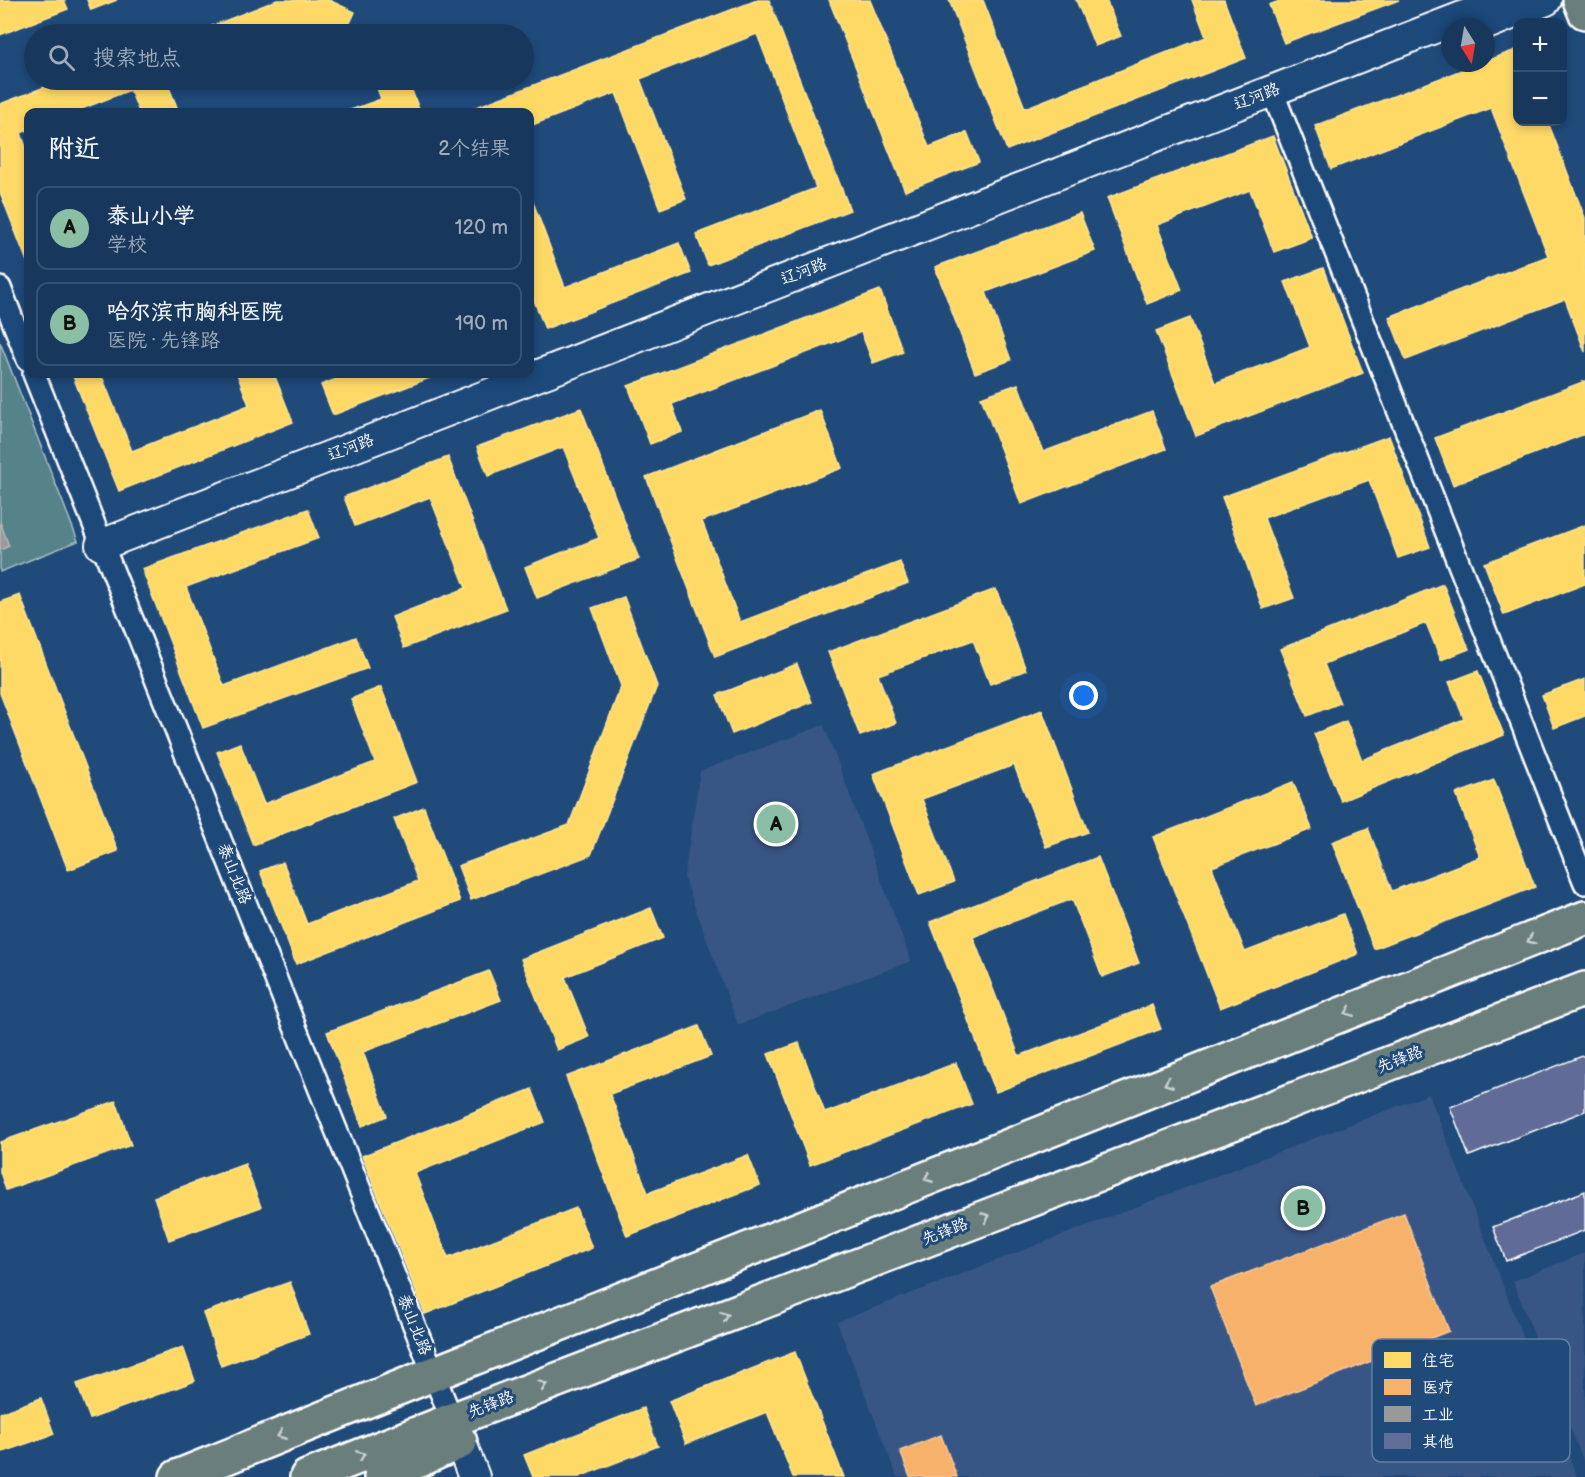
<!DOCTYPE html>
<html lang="zh">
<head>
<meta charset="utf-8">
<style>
	body { margin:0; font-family:"Balsamiq Sans","LXGW WenKai TC",sans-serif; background:#203f62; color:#f1f3f6 }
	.controls { position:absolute; right:18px; top:18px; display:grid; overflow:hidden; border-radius:12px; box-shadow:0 3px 9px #0003 }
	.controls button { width:54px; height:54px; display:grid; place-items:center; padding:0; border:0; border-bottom:2px solid #365272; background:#17385c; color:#f1f3f6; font:30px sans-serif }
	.compass { position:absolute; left:1441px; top:18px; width:54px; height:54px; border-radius:50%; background:#17385c; box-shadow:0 3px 9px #0003; rotate:169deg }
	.you { position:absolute; left:1084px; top:696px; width:21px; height:21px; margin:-15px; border:4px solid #fff; border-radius:50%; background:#1a73e8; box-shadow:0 0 0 9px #1a73e833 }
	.badge { display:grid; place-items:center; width:39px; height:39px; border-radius:50%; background:#8abfa5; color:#111; font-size:20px; font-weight:700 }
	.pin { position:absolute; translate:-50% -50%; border:3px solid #fff; box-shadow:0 2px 6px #0006 }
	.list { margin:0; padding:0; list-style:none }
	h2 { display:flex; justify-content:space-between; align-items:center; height:78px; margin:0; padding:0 24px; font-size:26px }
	h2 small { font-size:20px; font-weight:400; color:#9eacbb }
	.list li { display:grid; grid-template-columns:39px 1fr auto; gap:18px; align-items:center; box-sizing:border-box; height:84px; margin:0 12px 12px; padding:0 12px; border:2px solid #365272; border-radius:12px }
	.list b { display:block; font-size:22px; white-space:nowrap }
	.list p { margin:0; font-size:20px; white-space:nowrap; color:#9eacbb }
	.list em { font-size:20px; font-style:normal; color:#9eacbb }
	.icon { flex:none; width:33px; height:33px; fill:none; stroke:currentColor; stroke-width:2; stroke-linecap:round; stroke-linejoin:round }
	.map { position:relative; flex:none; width:1585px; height:1477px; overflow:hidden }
	.search { position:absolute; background:#17385c; box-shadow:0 3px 9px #0003; left:24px; top:24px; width:510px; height:66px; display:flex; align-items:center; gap:15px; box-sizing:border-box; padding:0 21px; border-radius:33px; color:#9eacbb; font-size:22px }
	.panel { position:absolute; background:#17385c; box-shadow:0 3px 9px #0003; left:24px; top:108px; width:510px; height:270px; border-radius:12px }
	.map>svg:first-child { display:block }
	.built { fill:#375785 }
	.green { fill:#57828a; stroke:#abc0c4; stroke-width:1.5 }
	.homes { fill:#ffd966; stroke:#ffe494; stroke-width:1.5 }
	.health { fill:#f6b26b; stroke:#f9c997; stroke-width:1.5 }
	.industry { fill:#999; stroke:#b8b8b8; stroke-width:1.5 }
	.building { fill:#616c97; stroke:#fff; stroke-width:1.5 }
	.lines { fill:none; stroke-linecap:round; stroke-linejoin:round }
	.street-casing { stroke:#fff; stroke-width:26 }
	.secondary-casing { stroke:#fff; stroke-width:34 }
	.primary-casing { stroke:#fff; stroke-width:38 }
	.highway-casing { stroke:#fff; stroke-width:38 }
	.street { stroke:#1f4a7a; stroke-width:21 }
	.secondary { stroke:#1f4a7a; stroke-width:30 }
	.primary { stroke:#6b7f7c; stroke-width:33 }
	.highway { stroke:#6b7f7c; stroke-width:33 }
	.oneway { stroke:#cbd2d1 }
	.labels { text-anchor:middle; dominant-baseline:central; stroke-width:6; stroke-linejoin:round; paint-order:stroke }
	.street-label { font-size:16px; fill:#fff; stroke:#1f4a7a }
	.key { fill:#1f4a7a; stroke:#6280a2; stroke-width:1.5 }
	.key-label { font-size:16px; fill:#fff }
</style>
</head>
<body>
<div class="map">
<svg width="1585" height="1477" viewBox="0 0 1585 1477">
	<rect width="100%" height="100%" fill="#1f4a7a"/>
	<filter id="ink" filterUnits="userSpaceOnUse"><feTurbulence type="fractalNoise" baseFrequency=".0167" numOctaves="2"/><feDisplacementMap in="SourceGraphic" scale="12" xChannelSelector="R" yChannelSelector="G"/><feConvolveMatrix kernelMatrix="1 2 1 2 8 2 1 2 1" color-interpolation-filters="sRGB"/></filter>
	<g filter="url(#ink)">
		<!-- built -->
		<g class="built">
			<polygon points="824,725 911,961 738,1025 684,877 700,771"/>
			<polygon points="1429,1094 1577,1477 897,1477 837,1322"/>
			<polygon points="1585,1253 1585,1465 1513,1281"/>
		</g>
		<!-- green -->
		<polygon class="green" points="0,342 78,541 0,572"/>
		<!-- homes -->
		<g class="homes">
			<polygon points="0,0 64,0 68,9 0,35"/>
			<polygon points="87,0 117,0 91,10"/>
			<polygon points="277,0 329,0 355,12 345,34 326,34 304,25 280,34 192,34"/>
			<polygon points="757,0 769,0 850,210 708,265 696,234 816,188 757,34 640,79 686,199 660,209 616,93 530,126 530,112 463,112"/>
			<polygon points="829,0 870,0 929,147 967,132 979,162 905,191"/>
			<polygon points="949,0 983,0 1025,108 1206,37 1192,0 1224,0 1246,58 1007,150"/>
			<polygon points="1076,0 1106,0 1121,36 1095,46"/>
			<polygon points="1282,0 1399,0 1284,43 1269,5"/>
			<polygon points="1518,49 1518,122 1548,122 1585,218 1585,352 1565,299 1406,360 1389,317 1548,256 1491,108 1331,169 1315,126 1480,63 1486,63 1486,61"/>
			<polygon points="63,80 166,80 179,112 139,112 130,90 74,112 28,112 28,130 21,133 28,153 28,264 0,192 0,104"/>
			<polygon points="374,80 408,80 420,112 345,112 381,99"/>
			<polygon points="1273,136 1312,238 1274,252 1250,190 1157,225 1182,290 1147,304 1107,198"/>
			<polygon points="530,194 565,287 679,243 691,273 545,329 530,290"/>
			<polygon points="1080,213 1095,251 986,292 1011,360 975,373 935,267"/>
			<polygon points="1323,268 1363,373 1196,436 1156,331 1190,318 1215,383 1310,347 1285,282"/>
			<polygon points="880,290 903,352 873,363 861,332 672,404 682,432 650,444 628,386"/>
			<polygon points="72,374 101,374 132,451 249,405 237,374 274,374 293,422 119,491"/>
			<polygon points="349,374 440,374 333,415 321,385"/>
			<polygon points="1585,381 1585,434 1453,485 1435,438"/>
			<polygon points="1018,384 1043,452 1152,411 1166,449 1021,504 981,397"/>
			<polygon points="581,408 639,559 537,598 525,567 599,538 563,447 488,476 477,447"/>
			<polygon points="820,410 842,468 702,521 740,622 900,562 908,583 715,657 646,477"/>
			<polygon points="1389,436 1430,547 1398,558 1369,480 1264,518 1294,598 1263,609 1222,497"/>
			<polygon points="448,457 506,609 404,648 392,617 466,588 430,497 355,526 344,497"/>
			<polygon points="308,509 319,538 186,587 224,686 356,637 368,668 203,728 142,569"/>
			<polygon points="1585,525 1585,584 1504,615 1484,563"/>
			<polygon points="1443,584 1469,649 1441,660 1426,623 1324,664 1340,703 1307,716 1280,649"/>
			<polygon points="996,589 1026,670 990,684 973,640 878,675 896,723 860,736 828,652"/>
			<polygon points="20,595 118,851 68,870 0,693 0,602"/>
			<polygon points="624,597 657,686 591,855 471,900 458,866 569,825 621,686 592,608"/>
			<polygon points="797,664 812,702 732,734 717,695"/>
			<polygon points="1478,671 1504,735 1341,801 1314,734 1346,721 1362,760 1464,719 1449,682"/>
			<polygon points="1585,679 1585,716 1554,728 1542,695"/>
			<polygon points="381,687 417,782 253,845 217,752 240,743 264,804 375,762 351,699"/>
			<polygon points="1042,710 1088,832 1046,847 1014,765 922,799 954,882 919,895 873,774"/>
			<polygon points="1494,780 1535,887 1374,949 1332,842 1368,828 1392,891 1480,857 1456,794"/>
			<polygon points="1293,782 1312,829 1212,867 1245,952 1343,914 1358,954 1220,1008 1153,837"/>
			<polygon points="424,807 460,901 296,964 260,871 283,862 307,924 418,881 394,819"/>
			<polygon points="1098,857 1139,963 1102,977 1072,899 973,937 1019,1056 1152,1005 1161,1029 996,1092 930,922"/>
			<polygon points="651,908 663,938 565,977 589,1037 557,1050 521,959"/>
			<polygon points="489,971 501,1000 363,1052 387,1116 362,1126 327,1032"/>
			<polygon points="699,1026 711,1056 610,1094 648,1193 748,1155 760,1185 627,1236 566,1077"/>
			<polygon points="799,1043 825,1113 956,1063 972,1104 810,1165 768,1054"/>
			<polygon points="532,1089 545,1122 415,1173 448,1258 576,1208 592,1248 425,1314 362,1156"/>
			<polygon points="116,1101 131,1145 6,1190 0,1172 0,1142"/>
			<polygon points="245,1164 261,1207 169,1240 154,1197"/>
			<polygon points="290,1282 309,1334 221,1366 203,1313"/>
			<polygon points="183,1347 195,1381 90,1419 77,1384"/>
			<polygon points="795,1352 844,1477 793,1477 767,1412 686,1444 669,1401"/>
			<polygon points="41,1398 54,1434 0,1453 0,1413"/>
			<polygon points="643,1408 658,1446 579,1477 533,1477 524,1455"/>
		</g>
		<!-- health -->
		<g class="health">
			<polygon points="1404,1213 1449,1331 1256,1406 1210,1287"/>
			<polygon points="941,1435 957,1477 910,1477 900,1451"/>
		</g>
		<!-- industry -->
		<polygon class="industry" points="0,522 9,546 0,550"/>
		<!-- building -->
		<g class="building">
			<polygon points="1585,1055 1585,1111 1469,1156 1450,1107"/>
			<polygon points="1585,1191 1585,1230 1506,1261 1493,1227"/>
		</g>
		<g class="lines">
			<!-- street casing -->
			<g class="street-casing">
				<g id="street">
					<polyline points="1278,106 1585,883"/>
					<polyline points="0,288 28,360"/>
					<polyline points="34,374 452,1420"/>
				</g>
			</g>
			<!-- secondary casing -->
			<g class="secondary-casing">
				<g id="secondary">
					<polyline points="1489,23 1546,0"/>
					<polyline points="101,545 1506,0"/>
					<polyline points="452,1420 474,1477"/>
				</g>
			</g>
			<!-- primary casing -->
			<g class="primary-casing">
				<g id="primary">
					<polyline points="1580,0 1585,12"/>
					<polyline points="177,1477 433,1374 1585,918"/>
					<polyline points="307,1477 452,1420 1585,989"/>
				</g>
			</g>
			<!-- highway casing -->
			<g class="highway-casing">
				<polyline id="highway" points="381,1477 460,1442"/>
			</g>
			<!-- street -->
			<use href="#street" class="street"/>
			<!-- secondary -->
			<use href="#secondary" class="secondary"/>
			<!-- primary -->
			<use href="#primary" class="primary"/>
			<!-- highway -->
			<use href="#highway" class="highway"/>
		</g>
		<!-- one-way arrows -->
		<defs><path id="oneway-chevron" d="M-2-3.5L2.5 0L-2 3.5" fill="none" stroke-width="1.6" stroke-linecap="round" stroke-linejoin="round" transform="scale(1.5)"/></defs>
		<g class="oneway">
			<use href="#oneway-chevron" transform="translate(1531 940) rotate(158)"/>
			<use href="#oneway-chevron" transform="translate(1349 1012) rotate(158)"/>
			<use href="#oneway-chevron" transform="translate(1168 1083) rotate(158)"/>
			<use href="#oneway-chevron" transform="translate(928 1178) rotate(158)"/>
			<use href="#oneway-chevron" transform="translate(986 1217) rotate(-21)"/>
			<use href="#oneway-chevron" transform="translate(725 1316) rotate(-21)"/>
			<use href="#oneway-chevron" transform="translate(543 1385) rotate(-21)"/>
			<use href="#oneway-chevron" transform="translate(281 1435) rotate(158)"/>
			<use href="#oneway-chevron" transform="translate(361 1455) rotate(-22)"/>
		</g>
	</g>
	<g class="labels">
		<!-- street labels -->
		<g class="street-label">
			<text transform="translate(1257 97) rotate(-21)">辽河路</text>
			<text transform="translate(804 272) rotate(-21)">辽河路</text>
			<text transform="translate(351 448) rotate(-21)">辽河路</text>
			<text transform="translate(234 874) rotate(68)">泰山北路</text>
			<text transform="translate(1400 1060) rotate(-21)">先锋路</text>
			<text transform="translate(945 1232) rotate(-21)">先锋路</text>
			<text transform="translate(414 1325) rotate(68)">泰山北路</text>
			<text transform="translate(491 1405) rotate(-21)">先锋路</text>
		</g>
	</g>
	<!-- legend -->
	<rect x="1372" y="1339" width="198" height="123" rx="9" class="key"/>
	<rect x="1384" y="1352" width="27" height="16" fill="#ffd966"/>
	<rect x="1384" y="1379" width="27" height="16" fill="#f6b26b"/>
	<rect x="1384" y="1406" width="27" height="16" fill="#999"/>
	<rect x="1384" y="1433" width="27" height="16" fill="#616c97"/>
	<g class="key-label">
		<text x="1422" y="1366">住宅</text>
		<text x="1422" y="1393">医疗</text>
		<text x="1422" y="1420">工业</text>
		<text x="1422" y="1447">其他</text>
	</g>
</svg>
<div class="controls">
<button>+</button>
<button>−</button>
</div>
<svg class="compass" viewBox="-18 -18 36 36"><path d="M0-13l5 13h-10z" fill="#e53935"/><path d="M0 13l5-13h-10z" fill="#9eacbb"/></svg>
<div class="you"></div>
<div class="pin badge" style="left:776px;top:824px">A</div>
<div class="pin badge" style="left:1303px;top:1208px">B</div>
<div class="search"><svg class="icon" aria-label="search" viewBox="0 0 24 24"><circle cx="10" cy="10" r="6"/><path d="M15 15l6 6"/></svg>搜索地点</div>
<section class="panel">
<h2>附近<small>2个结果</small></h2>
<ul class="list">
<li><span class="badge">A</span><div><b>泰山小学</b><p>学校</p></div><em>120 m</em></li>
<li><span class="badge">B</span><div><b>哈尔滨市胸科医院</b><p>医院 · 先锋路</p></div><em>190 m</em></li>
</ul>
</section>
</div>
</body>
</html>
